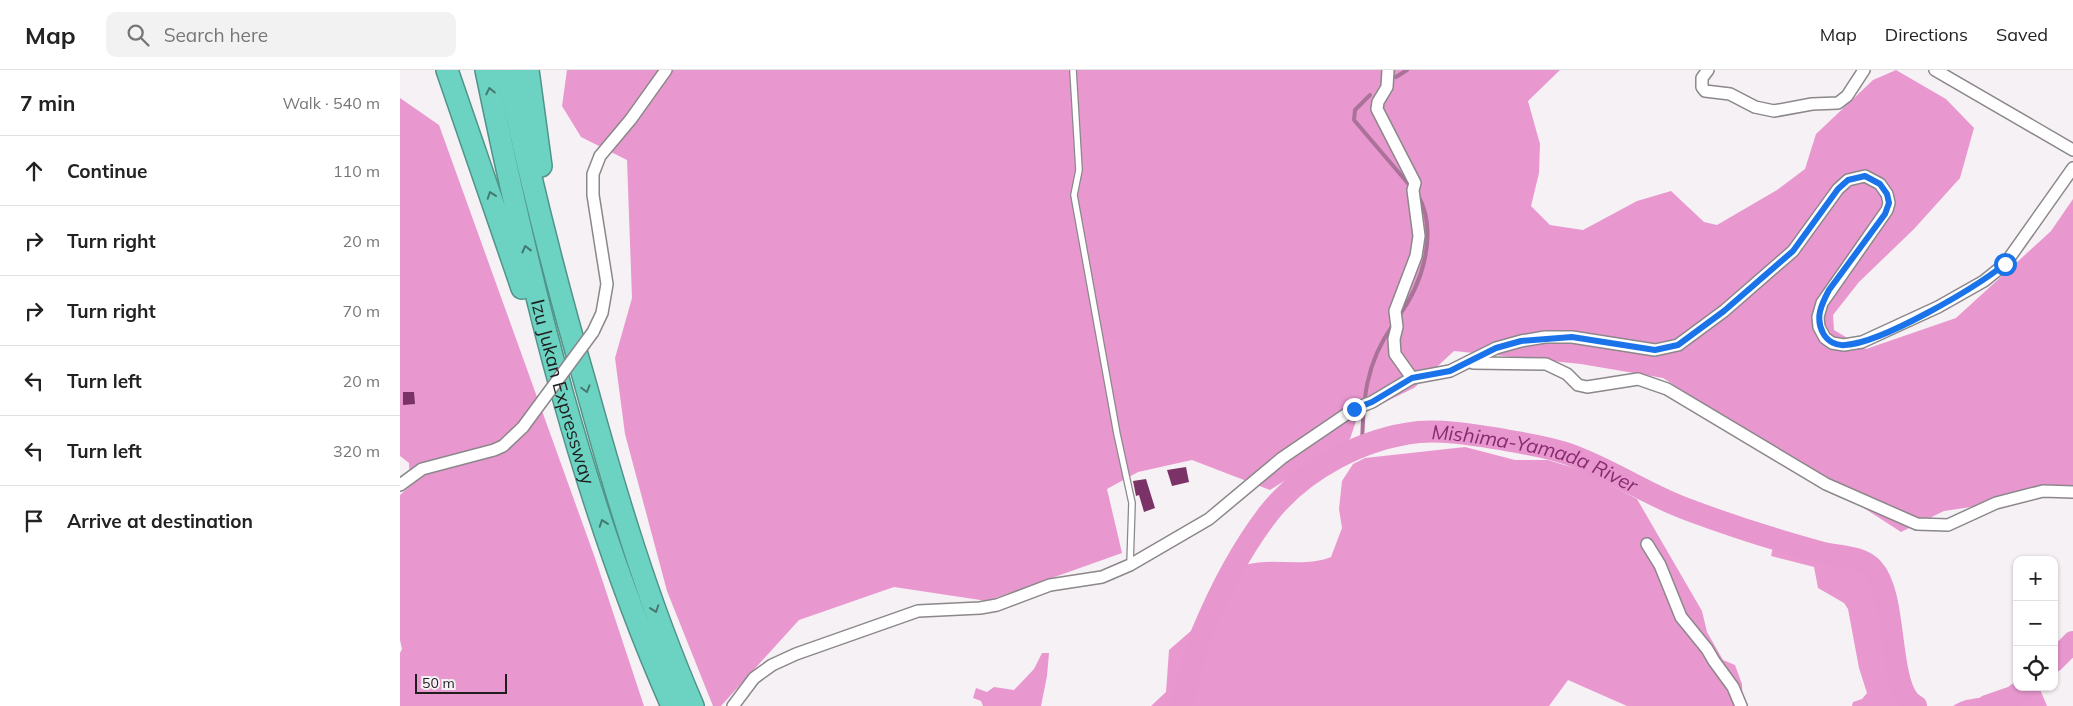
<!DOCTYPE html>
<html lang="en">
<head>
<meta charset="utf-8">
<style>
	body { margin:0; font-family:Mulish,sans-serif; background:#f2f2f2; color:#222 }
	.controls { position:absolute; right:15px; bottom:15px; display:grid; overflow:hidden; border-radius:10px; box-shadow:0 1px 4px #0004 }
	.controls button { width:45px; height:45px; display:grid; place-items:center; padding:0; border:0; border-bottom:1px solid #e0e0e0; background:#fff; color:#222; font:25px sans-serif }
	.scale { position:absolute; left:15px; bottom:12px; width:92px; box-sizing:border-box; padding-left:5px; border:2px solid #1f1d1e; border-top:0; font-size:14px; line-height:18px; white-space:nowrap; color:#1f1d1e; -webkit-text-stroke:4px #f6f1f4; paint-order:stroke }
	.stop { position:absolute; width:15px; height:15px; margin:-11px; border:4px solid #1a73e8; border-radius:50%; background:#fff }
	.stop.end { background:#1a73e8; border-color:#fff; box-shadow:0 1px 5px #0008 }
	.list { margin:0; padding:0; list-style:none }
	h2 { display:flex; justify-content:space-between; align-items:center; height:65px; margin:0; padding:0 20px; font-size:21px }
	h2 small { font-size:16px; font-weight:400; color:#767676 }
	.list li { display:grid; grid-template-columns:32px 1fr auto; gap:15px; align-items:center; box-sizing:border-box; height:70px; padding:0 20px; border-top:1px solid #e0e0e0 }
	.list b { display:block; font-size:19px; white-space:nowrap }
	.list em { font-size:16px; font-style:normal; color:#767676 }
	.icon { flex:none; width:28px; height:28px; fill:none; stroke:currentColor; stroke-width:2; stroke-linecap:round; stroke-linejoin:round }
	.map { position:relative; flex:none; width:1673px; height:636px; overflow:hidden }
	header { display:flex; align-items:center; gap:30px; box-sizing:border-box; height:70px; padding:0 25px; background:#fff; border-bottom:1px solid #e0e0e0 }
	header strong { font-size:24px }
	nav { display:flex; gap:28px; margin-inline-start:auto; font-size:18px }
	.search { width:350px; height:45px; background:#f2f2f2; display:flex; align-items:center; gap:12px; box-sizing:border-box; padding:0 18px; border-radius:10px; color:#767676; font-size:19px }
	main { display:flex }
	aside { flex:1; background:#fff }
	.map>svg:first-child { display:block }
	.forest { fill:#e998cf }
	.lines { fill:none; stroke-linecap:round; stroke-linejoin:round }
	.stream { stroke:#ab7299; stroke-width:4 }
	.river { stroke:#e796ce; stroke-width:22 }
	.building { fill:#7b3367 }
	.service-casing { stroke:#8b878a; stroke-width:8 }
	.minor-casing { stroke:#8b878a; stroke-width:14 }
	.motorway-casing { stroke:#519389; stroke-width:24 }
	.service { stroke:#fff; stroke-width:5.5 }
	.minor { stroke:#fff; stroke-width:11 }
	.motorway { stroke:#6cd3c2; stroke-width:21 }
	.minor-bridge-casing { stroke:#8b878a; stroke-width:14; stroke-linecap:butt }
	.minor-bridge { stroke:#fff; stroke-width:11 }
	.oneway { stroke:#467870 }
	.route { stroke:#1a73e8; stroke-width:6 }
	.labels { text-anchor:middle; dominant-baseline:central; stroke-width:5; stroke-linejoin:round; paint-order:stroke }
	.street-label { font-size:19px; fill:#1f1d1e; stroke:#f6f1f4 }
	.water-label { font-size:20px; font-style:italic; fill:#882b70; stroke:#f6f1f4 }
</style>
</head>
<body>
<header>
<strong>Map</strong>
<div class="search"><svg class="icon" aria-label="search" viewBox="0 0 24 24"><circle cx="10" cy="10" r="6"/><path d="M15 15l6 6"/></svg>Search here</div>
<nav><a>Map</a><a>Directions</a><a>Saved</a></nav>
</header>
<main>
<aside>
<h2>7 min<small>Walk · 540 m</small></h2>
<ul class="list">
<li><svg class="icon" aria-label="ahead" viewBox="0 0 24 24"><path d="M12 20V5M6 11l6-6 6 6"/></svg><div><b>Continue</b></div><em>110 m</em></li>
<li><svg class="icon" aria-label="right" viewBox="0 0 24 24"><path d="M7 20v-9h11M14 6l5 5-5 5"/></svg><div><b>Turn right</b></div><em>20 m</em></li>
<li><svg class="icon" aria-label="right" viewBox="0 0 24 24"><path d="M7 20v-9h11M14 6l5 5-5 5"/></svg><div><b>Turn right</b></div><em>70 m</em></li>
<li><svg class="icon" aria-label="left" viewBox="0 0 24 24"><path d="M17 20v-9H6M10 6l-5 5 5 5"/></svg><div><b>Turn left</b></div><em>20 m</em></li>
<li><svg class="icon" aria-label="left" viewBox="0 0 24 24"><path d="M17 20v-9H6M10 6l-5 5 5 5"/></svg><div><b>Turn left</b></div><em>320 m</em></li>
<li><svg class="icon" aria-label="arrive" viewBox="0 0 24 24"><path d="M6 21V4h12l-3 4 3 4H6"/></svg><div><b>Arrive at destination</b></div></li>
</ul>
</aside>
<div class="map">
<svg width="1673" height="636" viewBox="0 0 1673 636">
	<rect width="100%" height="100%" fill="#f6f1f4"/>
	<!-- forest -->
	<g class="forest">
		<polygon points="167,0 1160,0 1128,31 1140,74 1139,103 1131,136 1150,155 1183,160 1237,131 1271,121 1304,152 1317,155 1377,120 1405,99 1416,64 1473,10 1496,0 1546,29 1574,58 1560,108 1514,159 1459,212 1433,245 1434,260 1466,279 1556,248 1651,161 1673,129 1673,422 1544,441 1501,462 1263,308 1181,294 1054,281 1014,318 958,345 950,369 870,420 792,390 738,402 707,419 722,483 587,531 494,517 399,550 321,636 313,636 267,521 225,364 215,288 232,228 227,90 181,67 162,36"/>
		<polygon points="0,28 39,55 195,488 244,636 0,636 0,583 2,579 0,570 0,425 10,416 9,393 0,386"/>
		<path d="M1065,377L1115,390H1148L1174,398L1189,403L1237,429L1302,541L1307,562L1323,590L1335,595L1342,614L1343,636H1227L1168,610L1149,636H751L766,622L769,580L822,534L845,495C873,487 904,498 931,487L942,458L939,439L942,411L953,394L965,388Z"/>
		<path d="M1374,473L1405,484L1454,493L1474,504C1480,531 1490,620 1504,636H1452L1453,632L1462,629L1467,623L1459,598L1448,539L1444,533L1418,518L1414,497L1371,486Z"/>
		<polygon points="642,583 649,583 647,606 641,636 583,636 581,631 573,628 576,618 587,622 594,617 614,620 634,599"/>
		<path d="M1621,617H1639L1647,636H1553C1564,628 1577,629 1591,626C1601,623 1610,618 1621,617Z"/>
	</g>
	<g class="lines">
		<!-- stream -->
		<g class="stream">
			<polyline points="996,7 1007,0"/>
			<polyline points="970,25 955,40 954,50 1012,118"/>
			<path d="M998,247C1022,215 1039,163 1018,125"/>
			<path d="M962,377C963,330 965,294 993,255"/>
		</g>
		<!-- river -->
		<g class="river">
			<polyline points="1654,591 1673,572"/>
			<path id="s1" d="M781,636C790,612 792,587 802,563C819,522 842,478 869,443C904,399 963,368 1019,362C1045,360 1074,365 1100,369C1121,373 1144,376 1165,383C1208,397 1246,425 1289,440C1332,456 1376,470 1420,482C1437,487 1461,485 1473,499C1499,527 1486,622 1516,636"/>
			<polyline points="1587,636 1613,627 1627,617"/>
		</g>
	</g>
	<!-- building -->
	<g class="building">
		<polygon points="3,322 14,322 15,334 3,335"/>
		<polygon points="786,397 789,412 772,416 767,400"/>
		<polygon points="746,409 755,438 744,442 739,425 736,426 733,411"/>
	</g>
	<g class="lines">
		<!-- service casing -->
		<g class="service-casing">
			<polyline id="service" points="673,0 679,100 674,125 717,364 732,433 730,495"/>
		</g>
		<!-- minor casing -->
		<g class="minor-casing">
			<g id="minor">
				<polyline points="988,0 987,17 978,32 977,39 1015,113 1013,120 1019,166 1016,186 995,241 997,257 994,269 995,284 1012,308"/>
				<polyline points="1308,0 1302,8 1302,17 1305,21 1330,24 1355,37 1374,41 1412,34 1438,33 1447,26 1464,0"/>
				<polyline points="1535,0 1673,80"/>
				<polyline points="193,262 202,243 207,214 193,125 193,104 200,86 231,49 266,0"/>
				<polyline points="1073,293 1146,294 1167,304 1178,315 1187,317 1238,309 1267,319 1426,414 1517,454 1548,455 1596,433 1643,421 1673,422"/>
				<polyline points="0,415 22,399 94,380 103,376 123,357"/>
				<polyline points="1247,474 1260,495 1281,547 1307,579 1314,591 1333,617 1341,636"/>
				<polyline points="333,636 354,608 372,595 396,584 518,541 580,538 597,535 650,515 702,507 730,495 809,449 882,388 954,339 972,332 1012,308 1050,301 1096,278 1121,271 1145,267 1172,267 1255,280 1278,275 1324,241 1393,181 1438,119 1448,110 1465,106 1480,114 1487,124 1489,133 1487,140 1422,233 1418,247 1419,257 1425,268 1432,273 1444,275 1462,272 1538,237 1584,211 1605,194 1673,98"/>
			</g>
		</g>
		<!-- motorway casing -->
		<g class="motorway-casing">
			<g id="motorway">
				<polyline points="47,0 122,218"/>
				<path id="s2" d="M86,0C130,214 183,435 272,636"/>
				<path d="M107,0C129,106 156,212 186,316C216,425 248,532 293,636"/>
				<polyline points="128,0 141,96"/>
			</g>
		</g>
		<!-- service -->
		<use href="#service" class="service"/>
		<!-- minor -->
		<use href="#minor" class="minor"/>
		<!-- motorway -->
		<use href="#motorway" class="motorway"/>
		<!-- minor-bridge casing -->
		<g class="minor-bridge-casing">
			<polyline id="minor-bridge" points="123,357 193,262"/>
		</g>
		<!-- minor-bridge -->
		<use href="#minor-bridge" class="minor-bridge"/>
	</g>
	<!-- one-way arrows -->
	<defs><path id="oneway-chevron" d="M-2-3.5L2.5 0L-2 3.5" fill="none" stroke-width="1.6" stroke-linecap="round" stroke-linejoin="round" transform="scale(1.25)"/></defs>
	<g class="oneway">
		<use href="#oneway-chevron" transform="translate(90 21) rotate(-102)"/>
		<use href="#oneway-chevron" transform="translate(91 125) rotate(-109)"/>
		<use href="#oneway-chevron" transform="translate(126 179) rotate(-104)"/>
		<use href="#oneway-chevron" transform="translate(186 319) rotate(74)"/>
		<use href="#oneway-chevron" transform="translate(203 453) rotate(-109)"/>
		<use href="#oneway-chevron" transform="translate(255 539) rotate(71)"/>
	</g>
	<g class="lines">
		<!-- route -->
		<path class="route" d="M954,339L972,332L1012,308L1050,301L1096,278L1121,271L1172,267L1255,280L1278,275L1324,241L1393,181L1438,119L1448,110L1465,106L1480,114L1487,124L1489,133L1485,144L1429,220C1421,235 1415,248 1423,263C1427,271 1436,276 1445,275C1482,273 1575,218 1605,194"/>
	</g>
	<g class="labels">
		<!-- street labels -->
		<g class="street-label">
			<text stroke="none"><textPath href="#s2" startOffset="331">Izu Jukan Expressway</textPath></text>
		</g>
		<!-- water labels -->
		<g class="water-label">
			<text stroke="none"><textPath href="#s1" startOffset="508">Mishima-Yamada River</textPath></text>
		</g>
	</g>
</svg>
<div class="controls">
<button>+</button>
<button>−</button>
<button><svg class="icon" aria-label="locate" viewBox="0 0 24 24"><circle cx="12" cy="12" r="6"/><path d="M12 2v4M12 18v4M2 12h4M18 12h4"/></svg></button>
</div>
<div class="scale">50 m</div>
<div class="stop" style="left:1605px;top:194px"></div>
<div class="stop end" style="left:954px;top:339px"></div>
</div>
</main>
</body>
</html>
